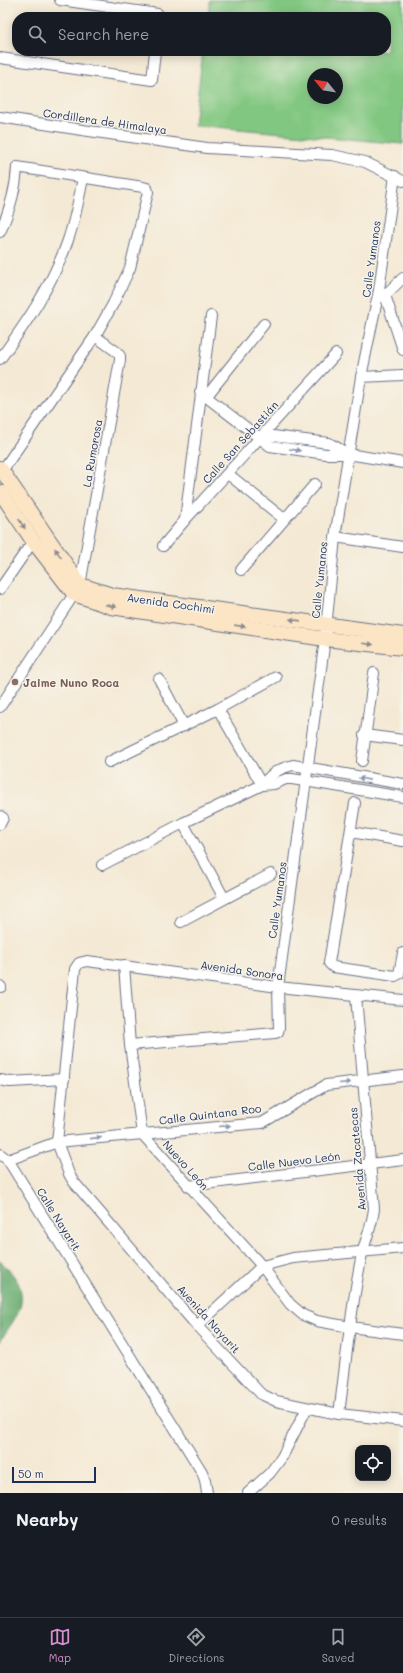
<!DOCTYPE html>
<html lang="en">
<head>
<meta charset="utf-8">
<style>
	body { margin:0; font-family:Mali,sans-serif; background:#20242c; color:#f1f3f6 }
	.controls { position:absolute; right:12px; bottom:12px; display:grid; overflow:hidden; border-radius:8px; box-shadow:0 2px 10px #0003 }
	.controls button { width:36px; height:36px; display:grid; place-items:center; padding:0; border:0; border-bottom:1px solid #363941; background:#171b24; color:#f1f3f6; font:20px sans-serif }
	.compass { position:absolute; left:307px; top:68px; width:36px; height:36px; border-radius:50%; background:#171b24; box-shadow:0 2px 10px #0003; rotate:300deg }
	.scale { position:absolute; left:12px; bottom:10px; width:84px; box-sizing:border-box; padding-left:4px; border:2px solid #1b2f5e; border-top:0; font-size:11px; line-height:14px; white-space:nowrap; color:#1b2f5e; -webkit-text-stroke:3px #f7f3e8; paint-order:stroke }
	.list { margin:0; padding:0; list-style:none }
	h2 { display:flex; justify-content:space-between; align-items:center; height:52px; margin:0; padding:0 16px; font-size:17px }
	h2 small { font-size:13px; font-weight:400; color:#9ea1a6 }
	.icon { flex:none; width:22px; height:22px; fill:none; stroke:currentColor; stroke-width:2; stroke-linecap:round; stroke-linejoin:round }
	.map { position:relative; flex:none; width:403px; height:1493px; overflow:hidden }
	.search { position:absolute; background:#171b24; box-shadow:0 2px 10px #0003; left:12px; right:12px; top:12px; height:44px; display:flex; align-items:center; gap:10px; box-sizing:border-box; padding:0 14px; border-radius:16px; color:#9ea1a6; font-size:15px }
	.sheet { height:124px; background:#171b24 }
	nav { display:flex; justify-content:space-around; align-items:center; box-sizing:border-box; height:56px; border-top:1px solid #363941; background:#171b24; font-size:11px; color:#9ea1a6 }
	nav a { display:grid; justify-items:center; gap:2px }
	nav .on { color:#d690ce }
	.map>svg:first-child { display:block }
	.green { fill:#82c781; stroke:#4e7b70; fill-rule:evenodd }
	.forest { fill:#69ac6f; stroke:#426e66 }
	.lines { fill:none; stroke-linecap:round; stroke-linejoin:round }
	.street-casing { stroke:#677087; stroke-width:12 }
	.secondary-casing { stroke:#677087; stroke-width:16 }
	.street { stroke:#fff; stroke-width:10 }
	.secondary { stroke:#fce5c4; stroke-width:14 }
	.oneway { fill:#8d97ae }
	.oneway2 { fill:#8c8a91 }
	.education-dot { fill:#8d6e63; stroke:#f7f3e8; stroke-width:1.5 }
	.labels { text-anchor:middle; dominant-baseline:central; stroke-width:3; stroke-linejoin:round; paint-order:stroke }
	.street-label { font-size:11px; fill:#1b2f5e; stroke:#f7f3e8 }
	.education-label { font-size:11px; font-weight:bold; fill:#785e54; stroke:#f7f3e8; text-anchor:start }
</style>
</head>
<body>
<div class="map">
<svg width="403" height="1493" viewBox="0 0 403 1493">
	<rect width="100%" height="100%" fill="#f7f3e8"/>
	<filter id="ink" filterUnits="userSpaceOnUse"><feTurbulence type="fractalNoise" baseFrequency=".025" numOctaves="2"/><feDisplacementMap in="SourceGraphic" scale="8" xChannelSelector="R" yChannelSelector="G"/><feConvolveMatrix kernelMatrix="1 2 1 2 8 2 1 2 1" color-interpolation-filters="sRGB"/></filter>
	<filter id="wash" filterUnits="userSpaceOnUse"><feTurbulence type="fractalNoise" baseFrequency=".012" numOctaves="4" result="noise"/><feDisplacementMap in="SourceGraphic" scale="16" xChannelSelector="R" yChannelSelector="G"/><feGaussianBlur stdDeviation="0.9" result="paint"/><feColorMatrix in="noise" values="0 0 0 0 0 0 0 0 0 0 0 0 0 0 0 0 0 1.4 0 .05"/><feComposite in="paint" operator="in"/></filter>
	<g filter="url(#wash)">
		<rect width="100%" height="100%" fill="#f4e9d4"/>
		<!-- green -->
		<path class="green" d="M210,0H403V144L194,125L203,51H386V17H208ZM313,74H337V98H313Z"/>
		<!-- forest -->
		<path class="forest" d="M0,1260C6,1268 16,1276 19,1285C28,1309 10,1323 0,1342Z"/>
	</g>
	<g filter="url(#ink)">
		<g class="lines">
			<!-- street casing -->
			<g class="street-casing">
				<g id="street">
					<polyline points="60,0 158,14 157,17"/>
					<polyline points="0,58 152,80 155,51"/>
					<polyline points="0,117 82,130 207,148 332,155 365,162 403,181"/>
					<path d="M0,232C9,212 16,189 17,167L143,187L147,188L148,192L130,268L113,304L95,336L0,474"/>
					<polyline points="379,290 385,295 403,350"/>
					<polyline points="385,295 403,278"/>
					<path d="M0,359C27,322 53,284 68,240C75,220 79,199 83,178"/>
					<polyline points="361,377 403,375"/>
					<polyline points="200,392 270,446 326,454 348,454 403,463"/>
					<polyline points="206,397 264,324"/>
					<polyline points="259,437 273,436 329,443 347,453"/>
					<polyline points="228,474 284,519"/>
					<polyline points="185,520 211,316"/>
					<polyline points="335,537 403,547"/>
					<polyline points="163,546 185,520 336,354"/>
					<polyline points="241,570 315,484"/>
					<polyline points="0,589 33,541"/>
					<polyline points="159,679 184,726"/>
					<polyline points="0,707 80,585 120,360 120,356 117,352 95,336"/>
					<polyline points="218,709 262,785"/>
					<polyline points="364,735 403,740"/>
					<polyline points="362,761 374,673"/>
					<polyline points="109,762 218,709 276,677"/>
					<path d="M262,785C272,773 278,769 293,765L403,784"/>
					<polyline points="355,803 329,963 333,967 395,976 399,974 403,953"/>
					<polyline points="0,816 3,818 0,824"/>
					<polyline points="183,823 224,898"/>
					<polyline points="351,832 403,841"/>
					<polyline points="102,865 183,823 262,785 274,784 286,779 292,779 403,797"/>
					<polyline points="181,922 271,874"/>
					<polyline points="124,965 130,1045 142,1134 262,1266 290,1304 303,1315 317,1321 350,1327 403,1334"/>
					<polyline points="0,986 1,987"/>
					<polyline points="403,1000 278,987 87,961 79,963 75,969 57,1142 69,1174 73,1181 197,1326 261,1394 276,1401 339,1414 403,1421"/>
					<polyline points="130,1045 275,1033 278,1032 279,1028 278,987 325,639 335,537 361,377 379,290 395,176"/>
					<polyline points="0,1080 10,1082 64,1079"/>
					<polyline points="0,1154 8,1160 202,1472 205,1480 207,1493"/>
					<polyline points="8,1160 57,1142 262,1123 326,1085 403,1076"/>
					<polyline points="188,1186 403,1160"/>
					<polyline points="197,1326 262,1266 293,1258 403,1248"/>
					<path d="M339,1414C346,1361 351,1306 362,1254C366,1238 372,1226 374,1209L356,996"/>
					<polyline points="248,1493 270,1473 282,1457 307,1408"/>
				</g>
			</g>
			<!-- secondary casing -->
			<g class="secondary-casing">
				<g id="secondary">
					<polyline points="0,468 80,585 112,595 403,635"/>
					<polyline points="0,492 33,541 74,594 111,607 325,639 403,648"/>
				</g>
			</g>
			<!-- street -->
			<use href="#street" class="street"/>
			<!-- secondary -->
			<use href="#secondary" class="secondary"/>
		</g>
		<!-- one-way arrows -->
		<defs><path id="oneway-solid" d="M-6-.8H1V-3.2L6.5 0L1 3.2V.8H-6Z"/></defs>
		<g class="oneway">
			<use href="#oneway-solid" transform="translate(295 450) rotate(9)"/>
			<use href="#oneway-solid" transform="translate(364 779) rotate(-169)"/>
			<use href="#oneway-solid" transform="translate(345 1083) rotate(-5)"/>
			<use href="#oneway-solid" transform="translate(225 1126) rotate(-5)"/>
			<use href="#oneway-solid" transform="translate(96 1138) rotate(-6)"/>
		</g>
		<g class="oneway2">
			<use href="#oneway-solid" transform="translate(22 524) rotate(56)"/>
			<use href="#oneway-solid" transform="translate(58 553) rotate(-124)"/>
			<use href="#oneway-solid" transform="translate(111 606) rotate(13)"/>
			<use href="#oneway-solid" transform="translate(295 620) rotate(-172)"/>
			<use href="#oneway-solid" transform="translate(240 626) rotate(8)"/>
			<use href="#oneway-solid" transform="translate(368 644) rotate(7)"/>
		</g>
	</g>
	<!-- markers -->
	<circle class="education-dot" cx="15" cy="682" r="4"/>
	<g class="labels">
		<!-- street labels -->
		<g class="street-label">
			<text transform="translate(105 121) rotate(8)">Cordillera de Himalaya</text>
			<text transform="translate(371 259) rotate(-82)">Calle Yumanos</text>
			<text transform="translate(240 442) rotate(-48)">Calle San Sebastián</text>
			<text transform="translate(92 453) rotate(-80)">La Rumorosa</text>
			<text transform="translate(319 580) rotate(-84)">Calle Yumanos</text>
			<text transform="translate(171 603) rotate(8)">Avenida Cochimí</text>
			<text transform="translate(277 900) rotate(-82)">Calle Yumanos</text>
			<text transform="translate(242 970) rotate(8)">Avenida Sonora</text>
			<text transform="translate(210 1114) rotate(-7)">Calle Quintana Roo</text>
			<text transform="translate(357 1159) rotate(-95)">Avenida Zacatecas</text>
			<text transform="translate(294 1161) rotate(-7)">Calle Nuevo León</text>
			<text transform="translate(186 1165) rotate(48)">Nuevo León</text>
			<text transform="translate(59 1219) rotate(58)">Calle Nayarit</text>
			<text transform="translate(209 1319) rotate(48)">Avenida Nayarit</text>
		</g>
		<!-- education labels -->
		<g class="education-label">
			<text x="23" y="682">Jaime Nuno Roca</text>
		</g>
	</g>
</svg>
<div class="controls">
<button><svg class="icon" aria-label="locate" viewBox="0 0 24 24"><circle cx="12" cy="12" r="6"/><path d="M12 2v4M12 18v4M2 12h4M18 12h4"/></svg></button>
</div>
<svg class="compass" viewBox="-18 -18 36 36"><path d="M0-13l5 13h-10z" fill="#e53935"/><path d="M0 13l5-13h-10z" fill="#9ea1a6"/></svg>
<div class="scale">50 m</div>
<div class="search"><svg class="icon" aria-label="search" viewBox="0 0 24 24"><circle cx="10" cy="10" r="6"/><path d="M15 15l6 6"/></svg>Search here</div>
</div>
<section class="sheet">
<h2>Nearby<small>0 results</small></h2>
<ul class="list">
</ul>
</section>
<nav>
<a class="on"><svg class="icon" aria-label="map" viewBox="0 0 24 24"><path d="M3 6l6-2 6 2 6-2v14l-6 2-6-2-6 2zM9 4v14M15 6v14"/></svg>Map</a>
<a><svg class="icon" aria-label="directions" viewBox="0 0 24 24"><path d="M12 3l9 9-9 9-9-9zM9 14v-3h6M13 9l2 2-2 2"/></svg>Directions</a>
<a><svg class="icon" aria-label="saved" viewBox="0 0 24 24"><path d="M7 4h10v16l-5-4-5 4z"/></svg>Saved</a>
</nav>
</body>
</html>
